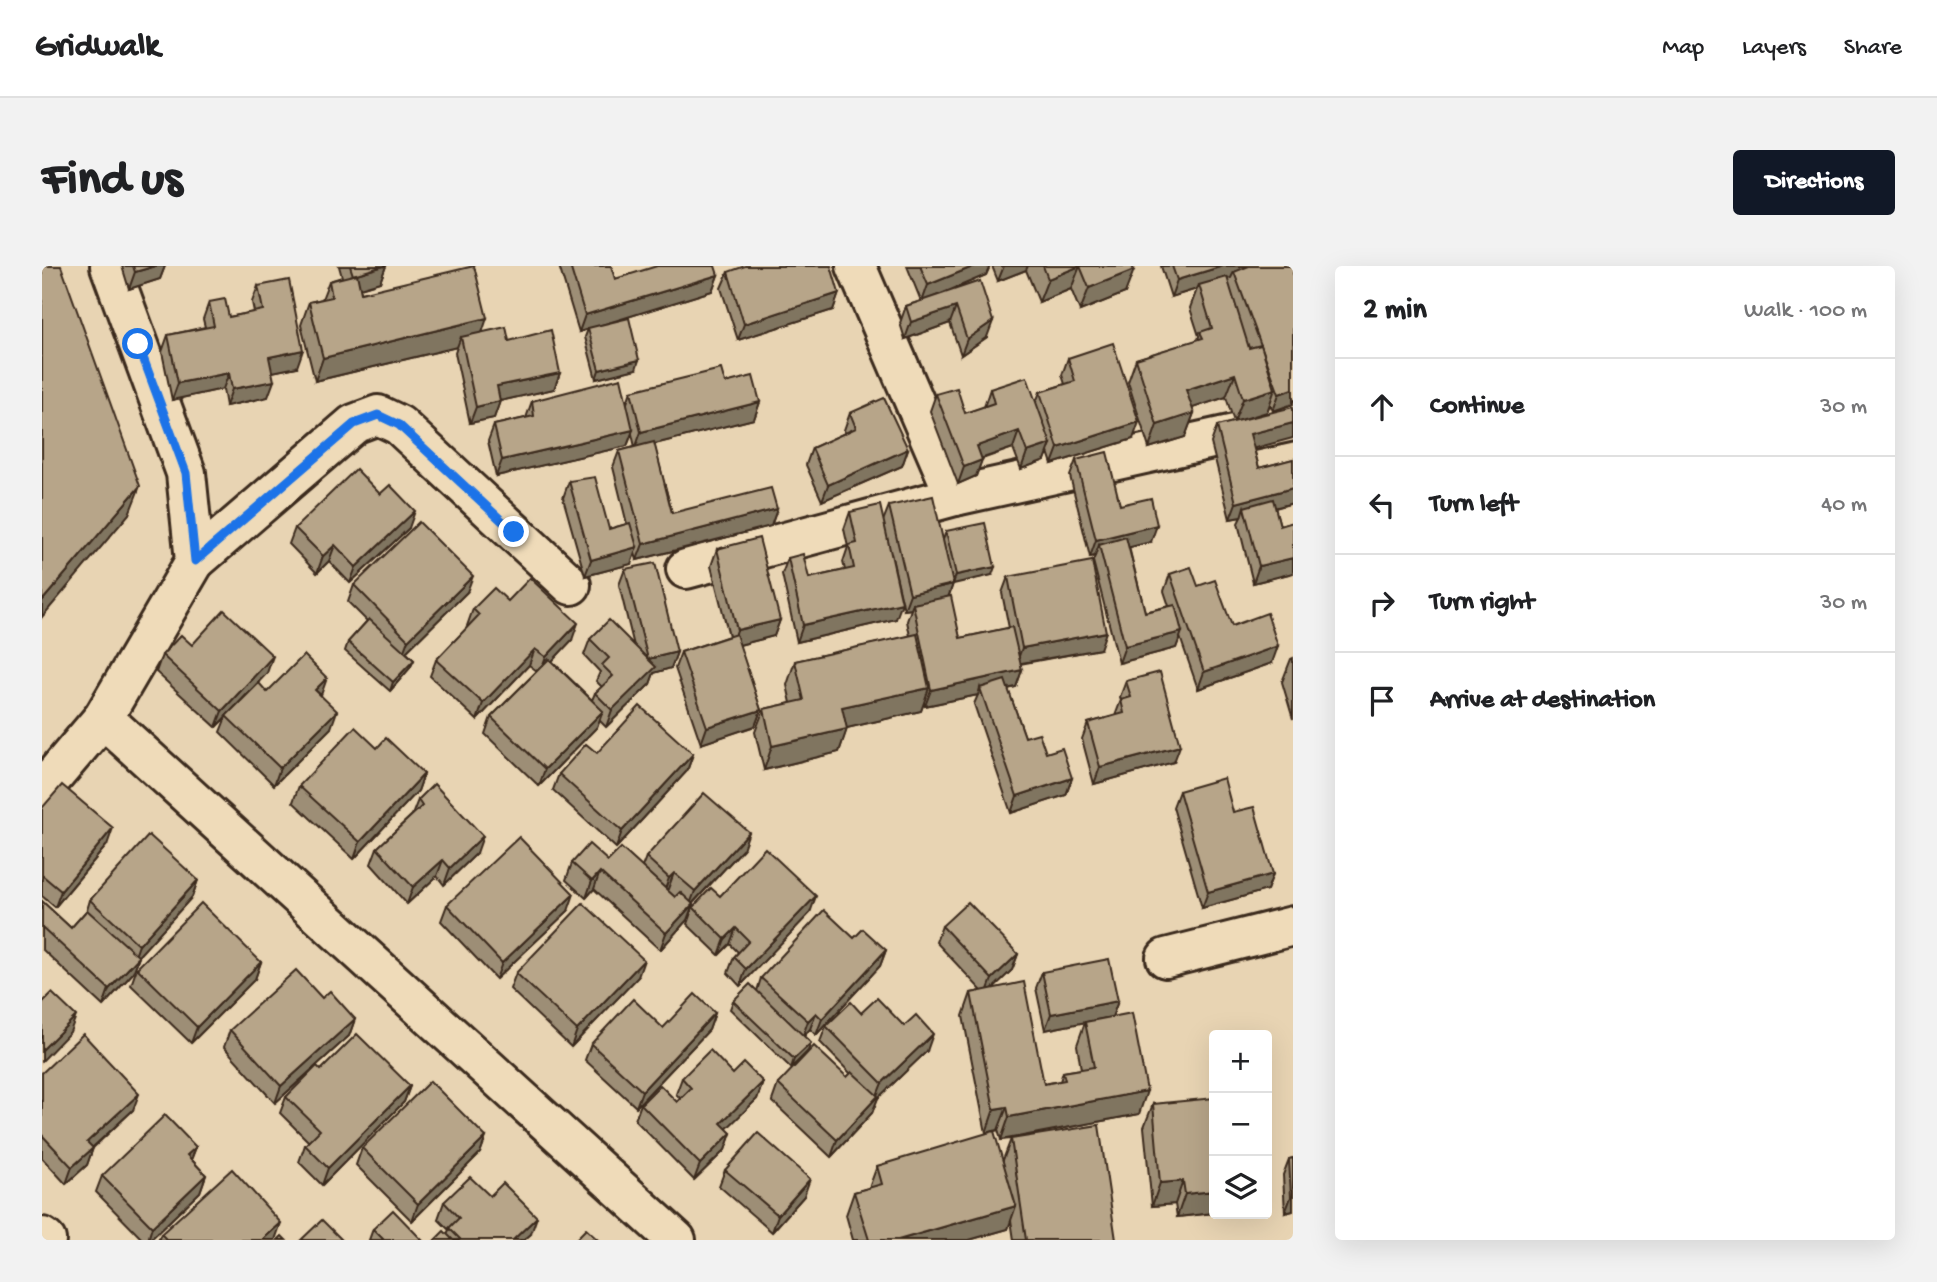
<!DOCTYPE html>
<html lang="en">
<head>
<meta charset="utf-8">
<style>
	body { margin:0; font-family:"Gochi Hand",sans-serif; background:#f2f2f2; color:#202124 }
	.controls { position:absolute; right:21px; bottom:21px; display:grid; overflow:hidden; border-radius:7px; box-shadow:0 7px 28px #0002 }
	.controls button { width:63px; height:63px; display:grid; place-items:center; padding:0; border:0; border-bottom:2px solid #e0e0e0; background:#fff; color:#202124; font:35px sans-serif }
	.stop { position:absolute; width:21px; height:21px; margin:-16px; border:5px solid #1a73e8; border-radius:50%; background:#fff }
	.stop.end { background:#1a73e8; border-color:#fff; box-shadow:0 2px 7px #0008 }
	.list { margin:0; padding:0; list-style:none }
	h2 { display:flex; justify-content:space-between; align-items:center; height:91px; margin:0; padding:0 28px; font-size:30px }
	h2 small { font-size:23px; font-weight:400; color:#757577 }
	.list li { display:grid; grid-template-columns:46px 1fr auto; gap:21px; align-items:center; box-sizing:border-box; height:98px; padding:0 28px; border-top:2px solid #e0e0e0 }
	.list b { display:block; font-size:26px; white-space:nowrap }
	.list em { font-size:23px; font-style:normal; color:#757577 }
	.icon { flex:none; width:38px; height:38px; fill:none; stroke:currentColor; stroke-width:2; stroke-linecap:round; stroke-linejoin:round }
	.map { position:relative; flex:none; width:1251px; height:974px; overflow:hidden; border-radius:7px }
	header { display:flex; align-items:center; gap:42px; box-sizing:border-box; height:98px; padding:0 35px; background:#fff; border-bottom:2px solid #e0e0e0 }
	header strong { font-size:33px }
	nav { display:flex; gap:38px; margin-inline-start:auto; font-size:24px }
	.intro { display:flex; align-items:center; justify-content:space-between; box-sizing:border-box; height:168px; padding:0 42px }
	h1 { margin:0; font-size:49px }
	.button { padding:18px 32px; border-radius:7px; background:#111827; color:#fff; font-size:24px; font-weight:700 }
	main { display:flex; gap:42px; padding:0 42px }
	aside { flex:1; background:#fff; border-radius:7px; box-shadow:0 7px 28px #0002 }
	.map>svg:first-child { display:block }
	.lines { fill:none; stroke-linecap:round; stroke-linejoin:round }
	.minor-casing { stroke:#3b2a1e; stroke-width:44 }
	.minor { stroke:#efdbb9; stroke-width:38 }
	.wall { fill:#9d8e76; stroke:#3b2a1e; stroke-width:2 }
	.shaded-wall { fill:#807460; stroke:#3b2a1e; stroke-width:2 }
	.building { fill:#b7a589; stroke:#3b2a1e; stroke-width:2 }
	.route { stroke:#1a73e8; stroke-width:9 }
</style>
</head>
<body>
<header>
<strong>Gridwalk</strong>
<nav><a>Map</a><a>Layers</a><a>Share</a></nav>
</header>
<div class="intro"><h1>Find us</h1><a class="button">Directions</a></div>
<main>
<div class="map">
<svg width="1251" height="974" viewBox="0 0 1251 974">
	<rect width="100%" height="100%" fill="#e8d4b3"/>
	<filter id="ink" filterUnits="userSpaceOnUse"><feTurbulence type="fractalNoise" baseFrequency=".0143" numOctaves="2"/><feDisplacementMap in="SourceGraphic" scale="14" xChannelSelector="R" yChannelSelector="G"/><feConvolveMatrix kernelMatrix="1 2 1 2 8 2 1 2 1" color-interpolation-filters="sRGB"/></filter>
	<g filter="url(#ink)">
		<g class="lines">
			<!-- minor casing -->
			<g class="minor-casing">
				<g id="minor">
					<polyline points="814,0 913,230"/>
					<polyline points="153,295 312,158 336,149 357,159 529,319"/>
					<polyline points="644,303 913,230 1251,155"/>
					<polyline points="61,452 634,974"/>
					<polyline points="0,524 61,452 153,295 144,207 68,0"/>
					<polyline points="1124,692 1251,660"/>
					<polyline points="0,971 4,974"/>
				</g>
			</g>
			<!-- minor -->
			<use href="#minor" class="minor"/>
		</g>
		<!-- wall -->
		<g class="wall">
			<polygon points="80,0 123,0 118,13 87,23"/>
			<polygon points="297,0 344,0 338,16 318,22 319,27 467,75 518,107 512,123 458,135 452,152 428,157 413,87 415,81 273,115 259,59 267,36 280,33 287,15 300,11"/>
			<polygon points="517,0 569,0 573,13 676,9 670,25 556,60 594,103 554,113 543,71 546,63 537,66"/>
			<polygon points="865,0 948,0 944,9 896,29 938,15 945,71 919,89 908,57 863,73 858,57 864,40 879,35"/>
			<polygon points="950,0 1090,0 1083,27 1038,45 1029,23 997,36 984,4 956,15"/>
			<polygon points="1119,0 1250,0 1251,138 1231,145 1228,138 1225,146 1195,155 1212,182 1217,202 1251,193 1251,237 1233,242 1238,260 1251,256 1251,307 1211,317 1196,257 1199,251 1188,253 1169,177 1175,160 1192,156 1184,131 1150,142 1152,147 1143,171 1107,182 1086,116 1094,93 1156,74 1157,70 1148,42 1155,23 1129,31"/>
			<polygon points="686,6 797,27 791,44 696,74 679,22"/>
			<polygon points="216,20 255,101 230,106 226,131 184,140 181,123 130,134 120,86 126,69 163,61 161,53 167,36 187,51 212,46 210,36"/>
			<polygon points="1026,92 1091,173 1010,198 1006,186 1003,194 979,203 971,182 940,193 934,210 916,218 888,145 894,128 923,147 942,141 948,123 994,136 998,126 1023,118 1020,109"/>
			<polygon points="683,117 718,136 712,153 612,178 630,247 735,243 729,260 595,294 593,287 589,298 543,310 521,232 527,215 567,263 585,258 571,201 577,185 593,181 590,168 585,180 454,210 446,175 452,159 484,152 490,135 585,137 589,125"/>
			<polygon points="808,147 866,183 860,200 780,235 764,199 770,182 803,167 802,164"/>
			<polygon points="1034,194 1078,239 1109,276 1087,281 1103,346 1127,340 1122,325 1128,308 1156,320 1190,360 1230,397 1156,423 1138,371 1134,382 1077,397 1051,295 1053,290 1048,291 1028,210"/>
			<polygon points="338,228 367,262 308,317 287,295 275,307 247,278 253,262"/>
			<polygon points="847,240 901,274 904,265 950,309 911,317 907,330 918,372 967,362 960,327 966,311 1058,383 978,398 980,404 974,421 966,423 983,471 1004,487 1030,512 1024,529 969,547 932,438 936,429 883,440 882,436 879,445 805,462 797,486 722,504 713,466 722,443 749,437 745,419 753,395 868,370 865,355 869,343 862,344 849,287 854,353 755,376 740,308 746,292 767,312 803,304 801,296 806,281 802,263 808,246 841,255"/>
			<polygon points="675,283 738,354 732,370 697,379 719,444 713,460 659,478 633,402 639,386 687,370 669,300"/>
			<polygon points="583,303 635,386 629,402 612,407 608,418 564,461 557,454 555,461 497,520 443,468 449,451 495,405 487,399 435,454 388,410 394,394 426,361 425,360 431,343 466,335 530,374 510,395 550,434 553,427 560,421 554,415 558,406 542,389 548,373 592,380 577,319"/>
			<polygon points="312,319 425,326 364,386 372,394 368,402 348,425 303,385 306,376 325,355 306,336"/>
			<polygon points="150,379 225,407 193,441 225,426 279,429 289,462 232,519 178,466 184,451 174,461 114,406 120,389"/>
			<polygon points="1251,392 1251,453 1240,416 1249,393"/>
			<polygon points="1084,415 1132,496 1052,518 1040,473 1046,457 1073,450 1079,434 1078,431"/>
			<polygon points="335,482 382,508 376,525 312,593 251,536 257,520"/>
			<polygon points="555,487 651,488 645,505 574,582 511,524 517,508"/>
			<polygon points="1137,525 1191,546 1231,608 1225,624 1160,642 1131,541"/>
			<polygon points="376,534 435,587 402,619 395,610 365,638 329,598 335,582 370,549"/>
			<polygon points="0,542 65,579 13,641 0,630"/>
			<polygon points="701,583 651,637 645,654 618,684 552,623 544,632 524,614 530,597 566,595 600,601 604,591"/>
			<polygon points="156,614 150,631 96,690 97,691 91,707 61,740 0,683 0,635 29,662 45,644 48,634"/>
			<polygon points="678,630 768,647 698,720 686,707 692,691 696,686 688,678 677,689 645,658 651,641"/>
			<polygon points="405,639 526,645 454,713 399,655"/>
			<polygon points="900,660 976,688 970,704 951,722 1002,818 1018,815 1021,806 1039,803 1035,779 1043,756 1003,764 994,722 1000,706 1076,735 1070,751 1097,848 970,872 1074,974 972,974 969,954 966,963 927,974 811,974 804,949 812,926 827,922 835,900 961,894 969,873 959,874 956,864 944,867 921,750 929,727 940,725 894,676"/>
			<polygon points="812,672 844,684 838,700 774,769 768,763 762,770 766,785 749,802 688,743 691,735 715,725 719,712"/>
			<polygon points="219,696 213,713 149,777 89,719 95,702"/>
			<polygon points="474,707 596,711 529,781 468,723"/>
			<polygon points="280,732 313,753 307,770 233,837 182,781 188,764"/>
			<polygon points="673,747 667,764 594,841 543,794 549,778 621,762"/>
			<polygon points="819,747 885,785 836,832 830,847 789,891 730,835 736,818 805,811 809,808 778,776 784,760"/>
			<polygon points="279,804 368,820 362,836 280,919 257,896 263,879 267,876 238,847 244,831"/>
			<polygon points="0,807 91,844 51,882 45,899 24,918 0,892"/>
			<polygon points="691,808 721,816 715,833 684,863 689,867 683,884 652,914 593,854 599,838 635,836 638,832 634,828 640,812"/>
			<polygon points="1111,838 1172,947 1135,951 1133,938 1110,940 1102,861"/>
			<polygon points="444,871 438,887 370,955 314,899 320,882"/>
			<polygon points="154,881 149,893 164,909 158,926 108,974 101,974 54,926 60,910"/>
			<polygon points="1251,892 1251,945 1243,947 1241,909 1247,893"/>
			<polygon points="683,904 762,930 730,966 677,920"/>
			<polygon points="448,930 489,968 482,974 393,974 405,968 407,964 396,953 402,936"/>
			<polygon points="331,963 380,974 327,974"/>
			<polygon points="119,968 233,973 116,974"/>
		</g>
		<!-- shaded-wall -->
		<g class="shaded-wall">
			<polygon points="114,0 123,0 118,13 87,23 93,6"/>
			<polygon points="342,0 344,0 338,16 304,26 311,9"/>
			<polygon points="933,0 948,0 944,9 880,36 886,19"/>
			<polygon points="962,0 986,0 984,4 956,15"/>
			<polygon points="1038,0 1029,23 997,36 1006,13"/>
			<polygon points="1181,0 1229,0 1192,6 1189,12 1157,22 1157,19 1155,23 1129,31 1135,14"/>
			<polygon points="1092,4 1083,27 1038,45 1047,22"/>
			<polygon points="676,9 670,25 537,66 543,49"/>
			<polygon points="797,27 791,44 696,74 702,58"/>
			<polygon points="914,41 908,57 863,73 869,56"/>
			<polygon points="445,52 437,76 419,71 415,81 273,115 281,92"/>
			<polygon points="951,55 945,71 919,89 925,73"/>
			<polygon points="261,84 255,101 221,108 227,91"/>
			<polygon points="597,94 594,103 554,113 557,104"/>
			<polygon points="187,107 181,123 130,134 136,117"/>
			<polygon points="518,107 512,123 449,137 455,120"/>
			<polygon points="1193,108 1184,131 1136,147 1144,124"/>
			<polygon points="232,115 226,131 184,140 190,123"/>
			<polygon points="1233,123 1225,146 1192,156 1201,133"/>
			<polygon points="1251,123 1251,138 1231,145 1237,128"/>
			<polygon points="458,135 452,152 428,157 434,141"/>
			<polygon points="718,136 712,153 593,183 599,166"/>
			<polygon points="1152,147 1143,171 1107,182 1115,159"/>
			<polygon points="1097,156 1091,173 1010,198 1016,182"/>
			<polygon points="1251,157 1251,172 1202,185 1208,168"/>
			<polygon points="591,164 585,180 454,210 460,194"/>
			<polygon points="977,165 971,182 929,196 935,180"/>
			<polygon points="1009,178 1003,194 979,203 985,186"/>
			<polygon points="866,183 860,200 780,235 786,219"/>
			<polygon points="940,194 934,210 916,218 922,201"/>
			<polygon points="98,220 87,248 0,351 0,335"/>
			<polygon points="1251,222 1251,237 1204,249 1202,241 1199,251 1188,253 1194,237"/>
			<polygon points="735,243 729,260 595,294 601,278"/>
			<polygon points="373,245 367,262 308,317 314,301"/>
			<polygon points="1115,259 1109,276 1060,288 1057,279 1053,290 1048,291 1054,274"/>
			<polygon points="293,279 287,295 275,307 281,290"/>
			<polygon points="595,281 589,298 543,310 549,294"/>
			<polygon points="1251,292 1251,307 1211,317 1217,300"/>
			<polygon points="953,301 950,309 911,318 914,309"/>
			<polygon points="431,310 425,326 360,390 366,374"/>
			<polygon points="911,318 905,334 871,338 869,343 862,344 868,328"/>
			<polygon points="860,337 854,353 755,376 761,359"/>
			<polygon points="738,354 732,370 689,381 695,364"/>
			<polygon points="536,357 530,374 498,408 504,391"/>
			<polygon points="1064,366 1058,383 974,398 980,382"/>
			<polygon points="1140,366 1134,382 1077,397 1083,380"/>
			<polygon points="1236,380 1230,397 1156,423 1162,406"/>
			<polygon points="493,383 487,399 435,454 441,437"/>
			<polygon points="635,386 629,402 612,407 608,418 564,461 570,444 606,393"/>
			<polygon points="231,390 225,407 174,461 180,445"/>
			<polygon points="372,394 368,402 348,425 351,416"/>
			<polygon points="980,404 974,421 940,428 938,422 936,429 883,440 889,424"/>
			<polygon points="285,412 279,429 273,424"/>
			<polygon points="887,422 879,445 792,465 800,441"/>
			<polygon points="719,444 713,460 659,478 665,461"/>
			<polygon points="295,445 289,462 232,519 238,502"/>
			<polygon points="561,445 555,461 497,520 503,503"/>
			<polygon points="805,463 797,486 722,504 730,480"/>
			<polygon points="1138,480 1132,496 1052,518 1058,501"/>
			<polygon points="651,488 645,505 574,582 580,565"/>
			<polygon points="382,508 376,525 312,593 318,576"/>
			<polygon points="1030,512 1024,529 969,547 975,530"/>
			<polygon points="71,562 65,579 13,641 19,625"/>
			<polygon points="707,566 701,583 647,641 653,625"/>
			<polygon points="441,570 435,587 402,619 408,602"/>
			<polygon points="401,594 395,610 365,638 371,621"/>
			<polygon points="558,606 552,623 544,632 550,615"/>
			<polygon points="632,607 626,623 621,629 627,612"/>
			<polygon points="1231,608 1225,624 1160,642 1166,626"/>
			<polygon points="156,614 150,631 91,696 97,679"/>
			<polygon points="532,628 526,645 454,713 460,697"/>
			<polygon points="774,630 768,647 698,720 704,703"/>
			<polygon points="651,638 645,654 618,684 624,667"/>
			<polygon points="694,662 688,678 677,689 683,673"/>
			<polygon points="844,684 838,700 774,769 780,753"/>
			<polygon points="976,688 970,704 944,729 950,713"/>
			<polygon points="97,691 91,707 61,740 67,723"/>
			<polygon points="602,694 596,711 529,781 535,764"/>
			<polygon points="219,696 213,713 149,777 155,761"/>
			<polygon points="1076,735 1070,751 1003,764 1009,748"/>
			<polygon points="673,747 667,764 594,841 600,825"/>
			<polygon points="774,747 768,763 760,772 766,755"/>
			<polygon points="34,750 28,766 0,795 0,784"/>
			<polygon points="313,753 307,770 233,837 239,820"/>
			<polygon points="891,768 885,785 836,832 830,847 789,891 795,874 834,832 840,817"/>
			<polygon points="769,777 766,785 749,802 752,793"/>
			<polygon points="721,816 715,833 673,874 679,857"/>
			<polygon points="368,820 362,836 280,919 286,902"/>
			<polygon points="1105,825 1097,848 959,874 967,851"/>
			<polygon points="97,828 91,844 39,892 45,876"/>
			<polygon points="965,841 956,864 944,867 952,843"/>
			<polygon points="689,867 683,884 652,914 658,898"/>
			<polygon points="444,871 438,887 370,955 376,938"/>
			<polygon points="154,881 148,897 145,889"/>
			<polygon points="51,882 45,899 24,918 30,901"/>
			<polygon points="164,909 158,926 108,974 106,974 110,961"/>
			<polygon points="768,913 762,930 730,966 736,949"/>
			<polygon points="1141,915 1133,938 1110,940 1118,917"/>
			<polygon points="1172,925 1172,947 1135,951 1143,928"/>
			<polygon points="1251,930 1251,945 1243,947 1249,931"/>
			<polygon points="974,940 966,963 927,974 856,974"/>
			<polygon points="495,951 489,968 482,974 471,974"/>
			<polygon points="239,957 233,974 220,974"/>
		</g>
		<!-- building -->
		<g class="building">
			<polygon points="0,0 19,0 98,220 0,335"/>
			<polygon points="91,0 114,0 93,6"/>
			<polygon points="308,0 342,0 311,9"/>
			<polygon points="432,0 445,52 281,92 267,36 290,31 287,15 315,8 319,27"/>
			<polygon points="528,0 569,0 573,13 615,0 673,0 676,9 543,49"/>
			<polygon points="703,0 789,0 797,27 702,58 686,6"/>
			<polygon points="878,0 933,0 886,19"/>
			<polygon points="1001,0 1090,0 1092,4 1047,22 1038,0 1006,13"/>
			<polygon points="1130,0 1181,0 1135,14"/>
			<polygon points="1207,0 1250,0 1251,2 1251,123 1237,128 1192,6"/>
			<polygon points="1185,11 1207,82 1219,79 1233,123 1201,133 1193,108 1144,124 1152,147 1115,159 1094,93 1161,72 1158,66 1170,62 1157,19"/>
			<polygon points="247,14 261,84 227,91 232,115 190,123 187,107 136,117 126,69 172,60 167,36 183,33 187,51 221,44 216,20"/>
			<polygon points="938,15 951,55 925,73 914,41 869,56 864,40"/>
			<polygon points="587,52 597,94 557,104 546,62"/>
			<polygon points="464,61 467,75 509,64 518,107 455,120 458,135 434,141 419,71"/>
			<polygon points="1071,77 1097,156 1016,182 998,126 1033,115 1026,92"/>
			<polygon points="679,103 683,117 711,110 718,136 599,166 589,125"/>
			<polygon points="985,111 1009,178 985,186 977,165 935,180 940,194 922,201 894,128 915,122 923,147 952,137 948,123"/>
			<polygon points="579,112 591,164 460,194 452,159 492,150 490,135"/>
			<polygon points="842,132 866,183 786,219 770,182 814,162 808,147"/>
			<polygon points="1251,141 1251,157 1208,168 1217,202 1251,193 1251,222 1194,237 1175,160"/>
			<polygon points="612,176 630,247 729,222 735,243 601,278 577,185"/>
			<polygon points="1065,186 1078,239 1109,232 1115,259 1054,274 1034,194"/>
			<polygon points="314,203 338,228 348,219 373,245 314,301 293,279 281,290 253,262"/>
			<polygon points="553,211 567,263 588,257 595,281 549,294 527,215"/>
			<polygon points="891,230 911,318 868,328 847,240"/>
			<polygon points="1231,233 1238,260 1251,256 1251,292 1217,300 1202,241"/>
			<polygon points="838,239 860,337 761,359 746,292 761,288 767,312 812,302 807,279 815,277 808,246"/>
			<polygon points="377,256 431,310 366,374 312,319"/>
			<polygon points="943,257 953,301 914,309 904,265"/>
			<polygon points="1084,271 1103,346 1133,339 1140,366 1083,380 1057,279"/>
			<polygon points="717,272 738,354 695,364 675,283"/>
			<polygon points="1050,295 1064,366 980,382 966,311"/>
			<polygon points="613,297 635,386 606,393 614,401 570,444 553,427 571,410 560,399 567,392 548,373 567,354 606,393 583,303"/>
			<polygon points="1149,301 1156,320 1173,314 1190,360 1225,347 1236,380 1162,406 1128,308"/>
			<polygon points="488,312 536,357 504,391 493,383 441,437 394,394 437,349 431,343 452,322 466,335"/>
			<polygon points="909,330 918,372 970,361 980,404 889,424 871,338"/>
			<polygon points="182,344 231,390 180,445 120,389 139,369 150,379"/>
			<polygon points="327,353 372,394 351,416 306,376"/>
			<polygon points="694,368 719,444 665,461 639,386"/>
			<polygon points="875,368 887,422 800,441 805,463 730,480 722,443 762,434 753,395"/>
			<polygon points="262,389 285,412 273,424 295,445 238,502 184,450 217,417 225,426"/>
			<polygon points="507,393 561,445 503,503 449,451"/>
			<polygon points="1118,406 1138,480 1058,501 1046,457 1082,447 1079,434 1089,431 1084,415"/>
			<polygon points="963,414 983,471 997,467 1004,487 1020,482 1030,512 975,530 938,422"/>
			<polygon points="598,440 651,488 580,565 517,508 544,478 555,487"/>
			<polygon points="313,461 335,482 344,472 382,508 318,576 257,520"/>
			<polygon points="1182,512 1191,546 1212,541 1231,608 1166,626 1137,525"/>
			<polygon points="392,518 441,570 408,602 401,594 371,621 335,582 380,540 376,534"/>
			<polygon points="20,519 71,562 19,625 0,609 0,542"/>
			<polygon points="662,527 707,566 653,625 632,607 627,612 604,591"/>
			<polygon points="107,569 156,614 97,679 48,634"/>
			<polygon points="477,571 532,628 460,697 405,639"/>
			<polygon points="547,578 566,595 579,582 633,631 638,626 651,638 624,667 558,606 550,615 530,597"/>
			<polygon points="723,582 774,630 704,703 692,691 707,675 694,662 683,673 651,641 669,622 678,630"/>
			<polygon points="0,635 29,662 45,644 97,691 67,723 0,661"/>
			<polygon points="926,636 976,688 950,713 900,660"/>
			<polygon points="159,637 219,696 155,761 95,702"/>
			<polygon points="541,637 602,694 535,764 474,707"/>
			<polygon points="782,644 812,672 821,663 844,684 780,753 774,747 766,755 719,712"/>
			<polygon points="1067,693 1076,735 1009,748 1000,706"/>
			<polygon points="254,704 280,732 288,725 313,753 239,820 188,764"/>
			<polygon points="982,716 1002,818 1023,814 1021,806 1052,801 1043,756 1090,747 1105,825 967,851 965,841 952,843 929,727"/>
			<polygon points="708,718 769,777 752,793 691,735"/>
			<polygon points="10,727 34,750 0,784 0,737"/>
			<polygon points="653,728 673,747 600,825 549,778 591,733 621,762"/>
			<polygon points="835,732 862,760 874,749 891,768 840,817 784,760 809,736 819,747"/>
			<polygon points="41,768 97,828 45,876 51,882 30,901 0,869 0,807"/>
			<polygon points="315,768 368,820 286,902 263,879 278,864 244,831 275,800 279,804"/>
			<polygon points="772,780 805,811 810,806 836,830 795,874 736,818"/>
			<polygon points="668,784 691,808 702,797 721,816 679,857 689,867 658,898 599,838 618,819 635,836 649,822 640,812"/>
			<polygon points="388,815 444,871 376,938 320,882"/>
			<polygon points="1172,832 1172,925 1143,928 1141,915 1118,917 1111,838"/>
			<polygon points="123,849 154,881 145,889 164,909 110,961 60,910"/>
			<polygon points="1057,859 1074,974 984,974 969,873"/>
			<polygon points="952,865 974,940 856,974 827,974 812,926 840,918 835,900"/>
			<polygon points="716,867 768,913 736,949 683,904"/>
			<polygon points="1251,892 1251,930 1249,931 1247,893"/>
			<polygon points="190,903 239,957 220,974 125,974 119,968"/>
			<polygon points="428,911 448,930 461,917 495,951 471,974 419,974 407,962 417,952 402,936"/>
			<polygon points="351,944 380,974 342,974 331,963"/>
			<polygon points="280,954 300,974 259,974"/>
			<polygon points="544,963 556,974 533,974"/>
			<polygon points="402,965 411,974 393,974"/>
			<polygon points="240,970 244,974 236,974"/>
		</g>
	</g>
	<g class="lines" filter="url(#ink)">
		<!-- route -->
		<polyline class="route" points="96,78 144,207 153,295 312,158 336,149 357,159 472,266"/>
	</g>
</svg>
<div class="controls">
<button>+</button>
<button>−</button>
<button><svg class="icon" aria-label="layers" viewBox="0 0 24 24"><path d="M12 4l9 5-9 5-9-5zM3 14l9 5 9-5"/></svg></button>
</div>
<div class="stop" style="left:96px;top:78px"></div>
<div class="stop end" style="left:472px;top:266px"></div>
</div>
<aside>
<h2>2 min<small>Walk · 100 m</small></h2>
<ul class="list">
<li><svg class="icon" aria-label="ahead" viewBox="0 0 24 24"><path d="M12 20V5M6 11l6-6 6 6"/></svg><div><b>Continue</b></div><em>30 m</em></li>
<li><svg class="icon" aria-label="left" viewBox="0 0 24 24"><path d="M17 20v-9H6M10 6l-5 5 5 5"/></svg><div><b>Turn left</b></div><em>40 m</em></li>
<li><svg class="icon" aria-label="right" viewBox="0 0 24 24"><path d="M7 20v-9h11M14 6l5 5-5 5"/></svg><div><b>Turn right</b></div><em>30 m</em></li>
<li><svg class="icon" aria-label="arrive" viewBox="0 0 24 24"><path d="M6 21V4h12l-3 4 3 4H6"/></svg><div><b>Arrive at destination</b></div></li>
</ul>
</aside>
</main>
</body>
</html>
